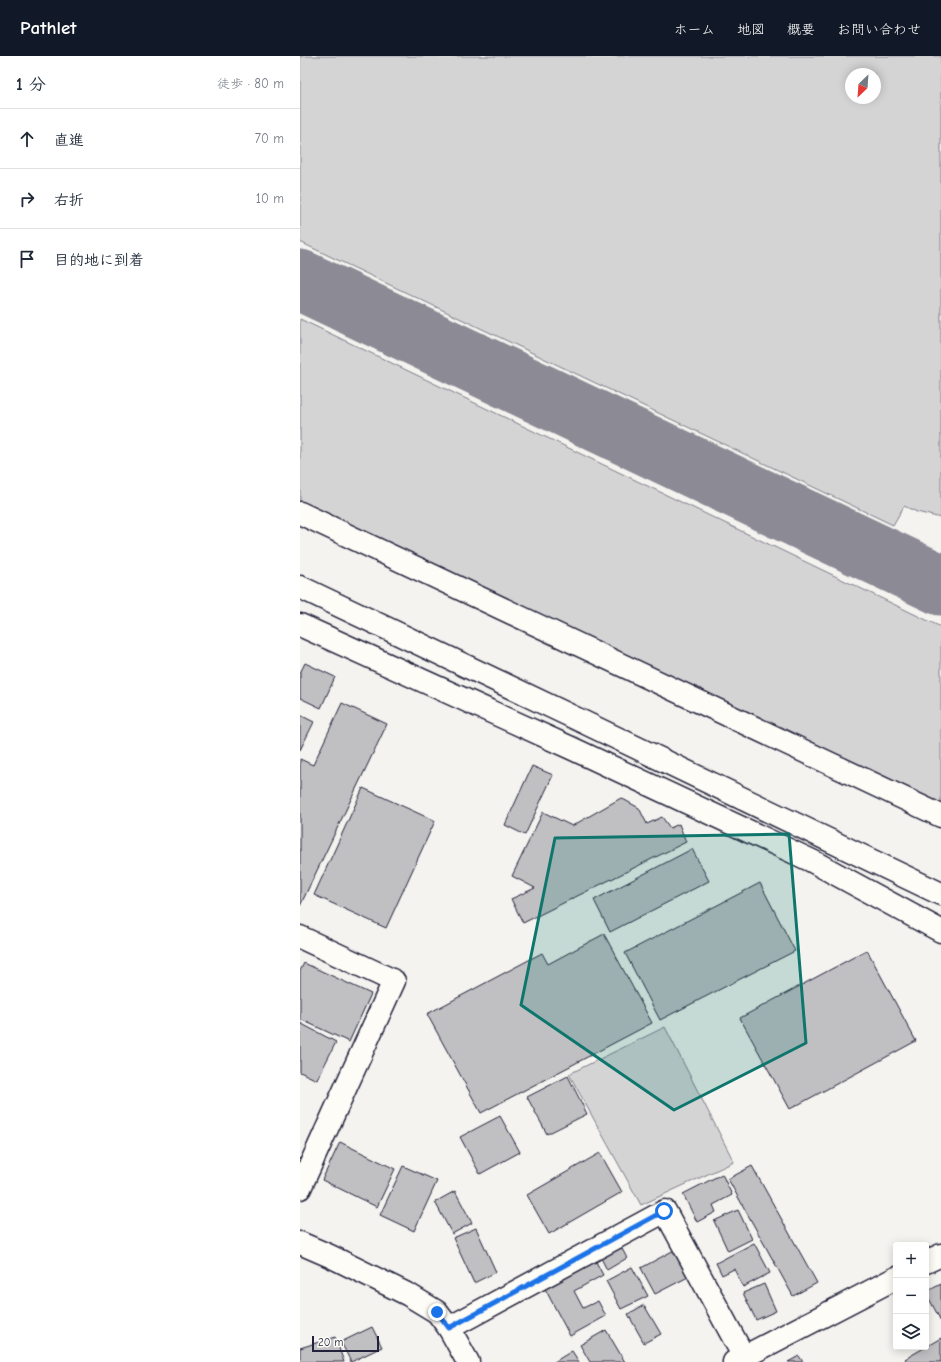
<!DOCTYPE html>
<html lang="ja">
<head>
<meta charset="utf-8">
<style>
	body { margin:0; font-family:"Comic Neue","Klee One",sans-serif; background:#f2f2f3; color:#1f2937 }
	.controls { position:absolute; right:12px; bottom:12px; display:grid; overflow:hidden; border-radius:4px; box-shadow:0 2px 10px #0003 }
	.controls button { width:36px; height:36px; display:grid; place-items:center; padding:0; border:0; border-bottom:1px solid #e0e1e3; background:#fff; color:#1f2937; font:20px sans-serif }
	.compass { position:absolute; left:545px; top:12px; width:36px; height:36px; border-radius:50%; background:#fff; box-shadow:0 2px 10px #0003; rotate:205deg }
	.scale { position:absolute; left:12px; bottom:10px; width:67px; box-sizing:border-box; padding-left:4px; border:2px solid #22223b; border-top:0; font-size:11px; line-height:14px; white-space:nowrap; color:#22223b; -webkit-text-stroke:3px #fdfcf7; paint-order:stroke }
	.stop { position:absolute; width:12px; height:12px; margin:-9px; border:3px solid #1a73e8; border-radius:50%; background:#fff }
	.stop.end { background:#1a73e8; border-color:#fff; box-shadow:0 1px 4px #0008 }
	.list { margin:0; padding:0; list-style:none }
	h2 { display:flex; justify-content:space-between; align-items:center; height:52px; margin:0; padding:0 16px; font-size:17px }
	h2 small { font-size:13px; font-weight:400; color:#747a83 }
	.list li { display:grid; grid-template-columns:26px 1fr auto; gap:12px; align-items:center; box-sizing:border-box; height:60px; padding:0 16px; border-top:1px solid #e0e1e3 }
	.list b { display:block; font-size:15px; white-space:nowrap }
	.list em { font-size:13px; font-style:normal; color:#747a83 }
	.icon { flex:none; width:22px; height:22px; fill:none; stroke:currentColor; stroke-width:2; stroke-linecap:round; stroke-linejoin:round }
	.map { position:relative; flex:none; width:641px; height:1306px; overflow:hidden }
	header { display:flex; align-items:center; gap:24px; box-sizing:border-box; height:56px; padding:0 20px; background:#111827; color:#fff }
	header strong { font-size:19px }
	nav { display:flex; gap:22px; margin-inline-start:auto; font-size:14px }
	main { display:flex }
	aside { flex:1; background:#fff }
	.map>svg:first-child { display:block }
	.green { fill:#d5d4d5; stroke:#7c7b88; fill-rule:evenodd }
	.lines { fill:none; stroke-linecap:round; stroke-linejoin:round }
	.taxiway { stroke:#8b8a95; stroke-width:61 }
	.building { fill:#c0bfc2; stroke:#22223b }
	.minor-casing { stroke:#22223b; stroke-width:25 }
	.minor { stroke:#fdfcf7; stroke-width:22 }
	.route { stroke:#1a73e8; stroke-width:5 }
	.marked { fill:#0f766e; fill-opacity:0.2; stroke:#0f766e; stroke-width:3; stroke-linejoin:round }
</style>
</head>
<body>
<header>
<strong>Pathlet</strong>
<nav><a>ホーム</a><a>地図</a><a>概要</a><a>お問い合わせ</a></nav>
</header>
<main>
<aside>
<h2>1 分<small>徒歩 · 80 m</small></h2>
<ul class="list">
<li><svg class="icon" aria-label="ahead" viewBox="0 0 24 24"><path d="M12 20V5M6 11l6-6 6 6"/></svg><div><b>直進</b></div><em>70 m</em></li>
<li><svg class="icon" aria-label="right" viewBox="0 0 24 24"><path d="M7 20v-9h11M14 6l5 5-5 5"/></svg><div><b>右折</b></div><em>10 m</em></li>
<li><svg class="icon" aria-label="arrive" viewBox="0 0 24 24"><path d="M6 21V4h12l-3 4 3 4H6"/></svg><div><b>目的地に到着</b></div></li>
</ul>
</aside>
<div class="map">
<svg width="641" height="1306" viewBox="0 0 641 1306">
	<rect width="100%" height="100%" fill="#f4f3ef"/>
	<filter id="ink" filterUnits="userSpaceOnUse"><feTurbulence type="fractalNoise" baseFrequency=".025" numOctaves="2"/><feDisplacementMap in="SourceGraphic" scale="8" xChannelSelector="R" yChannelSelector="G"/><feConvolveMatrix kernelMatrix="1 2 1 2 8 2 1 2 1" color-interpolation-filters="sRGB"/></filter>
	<g filter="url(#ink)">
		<!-- green -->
		<g class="green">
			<path d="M0,0H641V462L617,456L604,450L593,469L0,186ZM551,18H575V42H551Z"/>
			<polygon points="0,263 641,571 641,754 0,450"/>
			<polygon points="365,971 434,1106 341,1149 269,1018"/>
		</g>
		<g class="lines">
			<!-- taxiway -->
			<polyline class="taxiway" points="0,224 641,529"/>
		</g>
		<!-- building -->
		<g class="building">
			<polygon points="5,607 35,621 21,652 0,642 0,617"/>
			<polygon points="42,647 87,668 0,850 0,703 13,709"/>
			<polygon points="0,659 14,666 0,694"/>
			<polygon points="232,710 253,719 225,779 205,769"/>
			<polygon points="63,732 135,765 86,872 14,839"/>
			<polygon points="321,742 339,752 347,768 362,761 370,772 379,768 386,786 223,867 211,843 235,832 212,820 243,756 272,770"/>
			<polygon points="392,793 409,825 310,876 294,844"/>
			<polygon points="460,827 495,895 360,964 325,897"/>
			<polygon points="304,878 352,967 181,1057 127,958 242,897 248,908"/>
			<polygon points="567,894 616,985 490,1053 440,962"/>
			<polygon points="4,907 71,938 49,986 0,963 0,915"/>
			<polygon points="0,967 36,986 17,1024 0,1016"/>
			<polygon points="268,1020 287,1058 247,1078 227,1041"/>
			<polygon points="200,1060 220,1096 180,1118 160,1081"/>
			<polygon points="40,1086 95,1113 77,1151 22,1124"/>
			<polygon points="300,1097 322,1136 249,1178 227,1139"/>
			<polygon points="103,1110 137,1125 114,1175 80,1159"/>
			<polygon points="452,1110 517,1227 493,1240 428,1123"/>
			<polygon points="422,1118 432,1139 413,1149 416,1156 397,1166 383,1138"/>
			<polygon points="155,1135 172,1167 152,1178 135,1146"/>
			<polygon points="438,1154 452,1183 428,1195 414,1165"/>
			<polygon points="176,1172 196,1216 174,1227 153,1182"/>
			<polygon points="454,1187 470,1217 443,1231 434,1213 422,1219 416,1207"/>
			<polygon points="321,1191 327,1202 307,1214 301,1202"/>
			<polygon points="378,1192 392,1219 355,1238 341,1212"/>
			<polygon points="294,1202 303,1219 274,1235 283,1252 298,1245 306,1260 270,1280 243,1229"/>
			<polygon points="332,1211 348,1240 321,1253 306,1225"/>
			<polygon points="464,1228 476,1255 456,1264 443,1237"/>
			<polygon points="641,1228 641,1265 626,1237 626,1236"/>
			<polygon points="344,1249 361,1278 344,1287 328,1258"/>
			<polygon points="72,1271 82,1291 51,1306 41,1286"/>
			<polygon points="306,1274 325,1306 290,1306 280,1289"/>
			<polygon points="35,1281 44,1306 0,1306 0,1292"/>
			<polygon points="641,1282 641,1306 607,1306 605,1303"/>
			<polygon points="272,1295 279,1306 254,1306"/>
			<polygon points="499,1300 503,1306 488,1306"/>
		</g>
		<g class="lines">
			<!-- minor casing -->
			<g class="minor-casing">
				<g id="minor">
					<polyline points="0,457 641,760"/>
					<polyline points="0,531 275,662 641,838"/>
					<polyline points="0,569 271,692 512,805 641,875"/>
					<polyline points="0,881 94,925 0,1132"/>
					<polyline points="0,1187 30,1200 109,1239 137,1256 149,1272 168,1306"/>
					<polyline points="626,1206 641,1199"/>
					<polyline points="149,1272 365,1155 444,1301"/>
					<polyline points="434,1306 596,1222"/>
				</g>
			</g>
			<!-- minor -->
			<use href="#minor" class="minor"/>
		</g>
	</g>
	<g class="lines" filter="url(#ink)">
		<!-- route -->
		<polyline class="route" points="137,1256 149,1272 364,1155"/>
	</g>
	<!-- marked area -->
	<path class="marked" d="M489,778L506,987L374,1054L221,949L255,782Z"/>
</svg>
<div class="controls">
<button>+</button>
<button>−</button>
<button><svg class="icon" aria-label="layers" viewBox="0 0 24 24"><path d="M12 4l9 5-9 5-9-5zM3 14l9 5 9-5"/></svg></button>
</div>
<svg class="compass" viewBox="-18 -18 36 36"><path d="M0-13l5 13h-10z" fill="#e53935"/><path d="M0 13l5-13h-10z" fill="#747a83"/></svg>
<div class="scale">20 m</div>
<div class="stop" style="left:364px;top:1155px"></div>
<div class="stop end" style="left:137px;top:1256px"></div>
</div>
</main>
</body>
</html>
